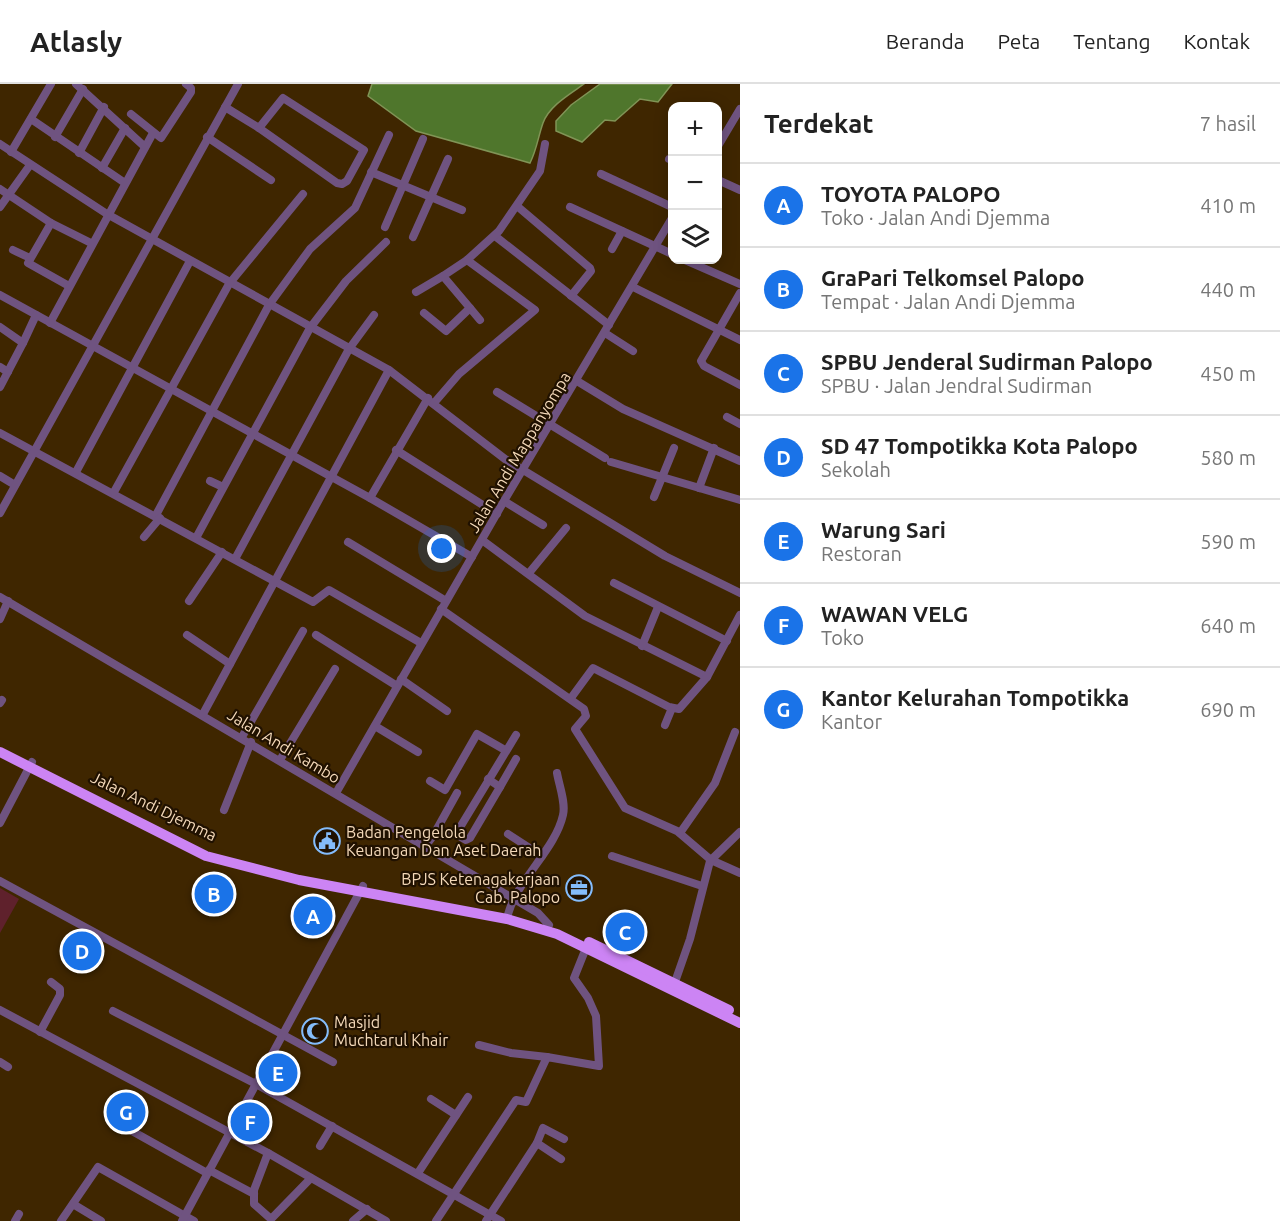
<!DOCTYPE html>
<html lang="id">
<head>
<meta charset="utf-8">
<style>
	body { margin:0; font-family:Ubuntu,sans-serif; background:#f6f6f6; color:#222 }
	.controls { position:absolute; right:18px; top:18px; display:grid; overflow:hidden; border-radius:12px; box-shadow:0 3px 15px #0003 }
	.controls button { width:54px; height:54px; display:grid; place-items:center; padding:0; border:0; border-bottom:2px solid #e0e0e0; background:#fff; color:#222; font:30px sans-serif }
	.you { position:absolute; left:442px; top:465px; width:21px; height:21px; margin:-15px; border:4px solid #fff; border-radius:50%; background:#1a73e8; box-shadow:0 0 0 9px #1a73e833 }
	.badge { display:grid; place-items:center; width:39px; height:39px; border-radius:50%; background:#1a73e8; color:#fff; font-size:20px; font-weight:700 }
	.pin { position:absolute; translate:-50% -50%; border:3px solid #fff; box-shadow:0 2px 6px #0006 }
	.list { margin:0; padding:0; list-style:none }
	h2 { display:flex; justify-content:space-between; align-items:center; height:78px; margin:0; padding:0 24px; font-size:26px }
	h2 small { font-size:20px; font-weight:400; color:#767676 }
	.list li { display:grid; grid-template-columns:39px 1fr auto; gap:18px; align-items:center; box-sizing:border-box; height:84px; padding:0 24px; border-top:2px solid #e0e0e0 }
	.list b { display:block; font-size:22px; white-space:nowrap }
	.list p { margin:0; font-size:20px; white-space:nowrap; color:#767676 }
	.list em { font-size:20px; font-style:normal; color:#767676 }
	.icon { flex:none; width:33px; height:33px; fill:none; stroke:currentColor; stroke-width:2; stroke-linecap:round; stroke-linejoin:round }
	.map { position:relative; flex:none; width:740px; height:1137px; overflow:hidden }
	header { display:flex; align-items:center; gap:36px; box-sizing:border-box; height:84px; padding:0 30px; background:#fff; border-bottom:2px solid #e0e0e0 }
	header strong { font-size:28px }
	nav { display:flex; gap:33px; margin-inline-start:auto; font-size:21px }
	main { display:flex }
	aside { flex:1; background:#fff }
	.map>svg:first-child { display:block }
	.green { fill:#5f212c }
	.water { fill:#4f762c; stroke:#809456; stroke-width:1.5 }
	.lines { fill:none; stroke-linecap:round; stroke-linejoin:round }
	.minor { stroke:#6f5380; stroke-width:8 }
	.highway { stroke:#cc84f4; stroke-width:10 }
	.labels { text-anchor:middle; dominant-baseline:central; stroke-width:4.5; stroke-linejoin:round; paint-order:stroke }
	.street-label { font-size:16px; fill:#f4d9b9; stroke:#201100 }
	.poi-label { font-size:16px; fill:#f4d9b9; stroke:#201100; text-anchor:start }
</style>
</head>
<body>
<header>
<strong>Atlasly</strong>
<nav><a>Beranda</a><a>Peta</a><a>Tentang</a><a>Kontak</a></nav>
</header>
<main>
<div class="map">
<svg width="740" height="1137" viewBox="0 0 740 1137">
	<rect width="100%" height="100%" fill="#3f2600"/>
	<!-- green -->
	<polygon class="green" points="0,804 19,815 0,849"/>
	<!-- water -->
	<g class="water">
		<path d="M372,0H584C570,10 549,22 543,39C538,53 537,65 530,79L416,47L368,12Z"/>
		<polygon points="600,0 672,0 658,18 640,15 615,37 605,36 582,58 556,47 556,37 571,21"/>
	</g>
	<g class="lines">
		<!-- minor -->
		<g class="minor">
			<polyline points="76,0 145,63"/>
			<polygon points="283,14 364,66 347,97 342,100 337,99 259,44"/>
			<polyline points="225,23 259,44"/>
			<polyline points="131,30 161,54 191,8 191,4 186,0"/>
			<polyline points="31,35 125,99"/>
			<polyline points="55,53 83,5"/>
			<polyline points="207,53 271,96"/>
			<polyline points="0,60 107,130 389,286 505,375 665,472 740,509"/>
			<polyline points="718,62 740,25"/>
			<polyline points="11,68 51,0"/>
			<polyline points="79,69 104,23"/>
			<polyline points="669,75 672,76"/>
			<polyline points="102,84 125,44"/>
			<polyline points="371,88 462,126"/>
			<polyline points="601,90 672,123"/>
			<polyline points="718,96 740,106"/>
			<polyline points="0,105 51,139 91,159"/>
			<polyline points="517,122 590,184 591,187 571,212"/>
			<polyline points="0,123 30,81"/>
			<polyline points="570,123 672,170"/>
			<polyline points="51,139 28,179 69,202"/>
			<polyline points="385,143 423,55"/>
			<polyline points="495,152 609,241"/>
			<polyline points="413,153 448,75"/>
			<polyline points="612,165 622,147"/>
			<polyline points="13,166 30,174"/>
			<polyline points="685,176 740,200"/>
			<polyline points="633,203 740,256"/>
			<polyline points="416,208 443,192"/>
			<polyline points="740,209 701,277 704,282 740,301"/>
			<polyline points="0,211 370,414 472,473"/>
			<polyline points="470,224 480,236"/>
			<polyline points="424,229 446,247 470,224 443,192 467,176 499,147 540,87 545,60"/>
			<polyline points="50,239 153,49"/>
			<polyline points="0,243 23,259 0,303"/>
			<polyline points="605,249 633,267"/>
			<polyline points="23,259 36,231"/>
			<polyline points="0,283 8,288"/>
			<polyline points="577,297 623,325 740,377"/>
			<polyline points="497,308 605,374"/>
			<polyline points="434,319 459,290 535,226 467,176"/>
			<polyline points="727,333 740,340"/>
			<polyline points="0,349 313,518 329,506 421,559"/>
			<polyline points="396,366 497,430"/>
			<polyline points="611,378 740,416"/>
			<polyline points="76,388 190,177"/>
			<polyline points="0,392 15,401"/>
			<polyline points="210,397 223,403"/>
			<polyline points="699,404 714,364"/>
			<polyline points="114,408 229,200 303,110"/>
			<polyline points="654,413 674,364"/>
			<polyline points="370,414 428,314"/>
			<polyline points="504,417 543,441"/>
			<polyline points="0,429 238,0"/>
			<polyline points="156,431 269,221 310,165 355,124 389,51"/>
			<polyline points="144,453 160,434"/>
			<polyline points="196,454 310,244 346,197 386,158"/>
			<polyline points="482,456 585,532 707,593 740,531"/>
			<polyline points="348,458 446,517"/>
			<polyline points="235,475 349,265 374,231"/>
			<polyline points="529,489 566,444"/>
			<polyline points="614,499 727,557"/>
			<polyline points="0,513 538,829 549,841"/>
			<polyline points="189,517 222,468"/>
			<polyline points="441,525 584,625 586,632 575,645 625,724 677,747 711,776 740,789"/>
			<polyline points="0,535 8,517"/>
			<polyline points="187,551 230,580"/>
			<polyline points="316,551 397,602"/>
			<polyline points="642,562 658,523"/>
			<polyline points="401,595 447,627"/>
			<polyline points="571,614 593,584 669,623 679,625 707,593"/>
			<polyline points="0,619 2,616"/>
			<polyline points="203,630 389,286"/>
			<polyline points="665,641 672,624"/>
			<polyline points="375,642 418,668"/>
			<polyline points="242,653 303,547"/>
			<polyline points="280,676 335,585"/>
			<polyline points="430,697 445,706 477,650 505,666"/>
			<polyline points="500,703 516,675"/>
			<polyline points="336,709 504,417 672,134"/>
			<polyline points="224,726 251,658"/>
			<polyline points="0,739 32,678"/>
			<polyline points="680,749 715,699 735,648"/>
			<polyline points="456,750 466,756 470,754 500,703 488,695"/>
			<polyline points="508,750 542,772"/>
			<polyline points="433,752 457,709"/>
			<polyline points="424,764 433,752 456,750 516,651"/>
			<polyline points="612,772 702,802"/>
			<polyline points="0,797 333,978"/>
			<path d="M507,835C514,798 555,767 563,731C566,719 559,701 557,689"/>
			<polyline points="675,898 690,855 710,777 740,748"/>
			<polyline points="0,926 268,1069 386,1137"/>
			<polyline points="113,927 254,999 501,1137"/>
			<polyline points="40,948 60,911 60,905 51,898"/>
			<polyline points="479,961 511,969 547,973"/>
			<polyline points="0,978 8,983"/>
			<polyline points="431,1015 456,1031"/>
			<polyline points="132,1047 207,1089"/>
			<polyline points="537,1059 543,1044 564,1055"/>
			<polyline points="320,1062 332,1042"/>
			<polyline points="268,1069 254,1106 254,1120 271,1135 311,1094"/>
			<polyline points="209,1086 254,1110"/>
			<polyline points="418,1089 468,1013"/>
			<polyline points="73,1120 101,1137"/>
			<polyline points="15,1137 19,1130"/>
			<polyline points="61,1137 98,1083 194,1137"/>
			<polyline points="182,1137 363,802"/>
			<polyline points="353,1137 367,1125"/>
			<polyline points="436,1137 516,1016 526,1018 547,973 599,982 596,932 588,914 574,894 586,864"/>
			<polyline points="486,1137 537,1059 561,1075"/>
		</g>
		<!-- highway -->
		<g class="highway">
			<polyline points="0,668 206,772 299,796 507,835 557,850 740,939"/>
			<polyline points="589,858 729,926"/>
		</g>
	</g>
	<!-- icons -->
	<defs>
		<g id="civic-ring" transform="scale(1.35)"><circle r="9.5" fill="#201100" stroke="#84bcfb" stroke-width="1.5"/><path d="M-.6-6.5H3V-4.5H.6V-3L4-1V1h2V6H-6V1h2V-1L-.6-3ZM-1.2 2.5V6h2.4V2.5Z" fill="#84bcfb"/></g>
		<g id="office-ring" transform="scale(1.35)"><circle r="9.5" fill="#201100" stroke="#84bcfb" stroke-width="1.5"/><path d="M-6-3h4V-5.5h4V-3h4V5H-6ZM-1-4.5V-3h2v-1.5ZM-6 0V1H6V0Z" fill="#84bcfb"/></g>
		<g id="mosque-ring" transform="scale(1.35)"><circle r="9.5" fill="#201100" stroke="#84bcfb" stroke-width="1.5"/><path d="M3.5-4.9A6 6 0 1 0 3.5 4.9A5 5 0 1 1 3.5-4.9Z" fill="#84bcfb"/></g>
	</defs>
	<g fill-rule="evenodd">
		<use href="#civic-ring" x="327" y="757"/>
		<use href="#office-ring" x="579" y="804"/>
		<use href="#mosque-ring" x="315" y="947"/>
	</g>
	<g class="labels">
		<!-- street labels -->
		<g class="street-label">
			<text transform="translate(519 368) rotate(-59)">Jalan Andi Mappanyompa</text>
			<text transform="translate(284 662) rotate(31)">Jalan Andi Kambo</text>
			<text transform="translate(154 722) rotate(26)">Jalan Andi Djemma</text>
		</g>
		<!-- poi labels -->
		<g class="poi-label">
			<text x="346" y="748">Badan Pengelola<tspan x="346" dy="18">Keuangan Dan Aset Daerah</tspan></text>
			<text x="560" y="795" text-anchor="end">BPJS Ketenagakerjaan<tspan x="560" dy="18">Cab. Palopo</tspan></text>
			<text x="334" y="938">Masjid<tspan x="334" dy="18">Muchtarul Khair</tspan></text>
		</g>
	</g>
</svg>
<div class="controls">
<button>+</button>
<button>−</button>
<button><svg class="icon" aria-label="layers" viewBox="0 0 24 24"><path d="M12 4l9 5-9 5-9-5zM3 14l9 5 9-5"/></svg></button>
</div>
<div class="you"></div>
<div class="pin badge" style="left:313px;top:832px">A</div>
<div class="pin badge" style="left:214px;top:810px">B</div>
<div class="pin badge" style="left:625px;top:848px">C</div>
<div class="pin badge" style="left:82px;top:867px">D</div>
<div class="pin badge" style="left:278px;top:989px">E</div>
<div class="pin badge" style="left:250px;top:1038px">F</div>
<div class="pin badge" style="left:126px;top:1028px">G</div>
</div>
<aside>
<h2>Terdekat<small>7 hasil</small></h2>
<ul class="list">
<li><span class="badge">A</span><div><b>TOYOTA PALOPO</b><p>Toko · Jalan Andi Djemma</p></div><em>410 m</em></li>
<li><span class="badge">B</span><div><b>GraPari Telkomsel Palopo</b><p>Tempat · Jalan Andi Djemma</p></div><em>440 m</em></li>
<li><span class="badge">C</span><div><b>SPBU Jenderal Sudirman Palopo</b><p>SPBU · Jalan Jendral Sudirman</p></div><em>450 m</em></li>
<li><span class="badge">D</span><div><b>SD 47 Tompotikka Kota Palopo</b><p>Sekolah</p></div><em>580 m</em></li>
<li><span class="badge">E</span><div><b>Warung Sari</b><p>Restoran</p></div><em>590 m</em></li>
<li><span class="badge">F</span><div><b>WAWAN VELG</b><p>Toko</p></div><em>640 m</em></li>
<li><span class="badge">G</span><div><b>Kantor Kelurahan Tompotikka</b><p>Kantor</p></div><em>690 m</em></li>
</ul>
</aside>
</main>
</body>
</html>
